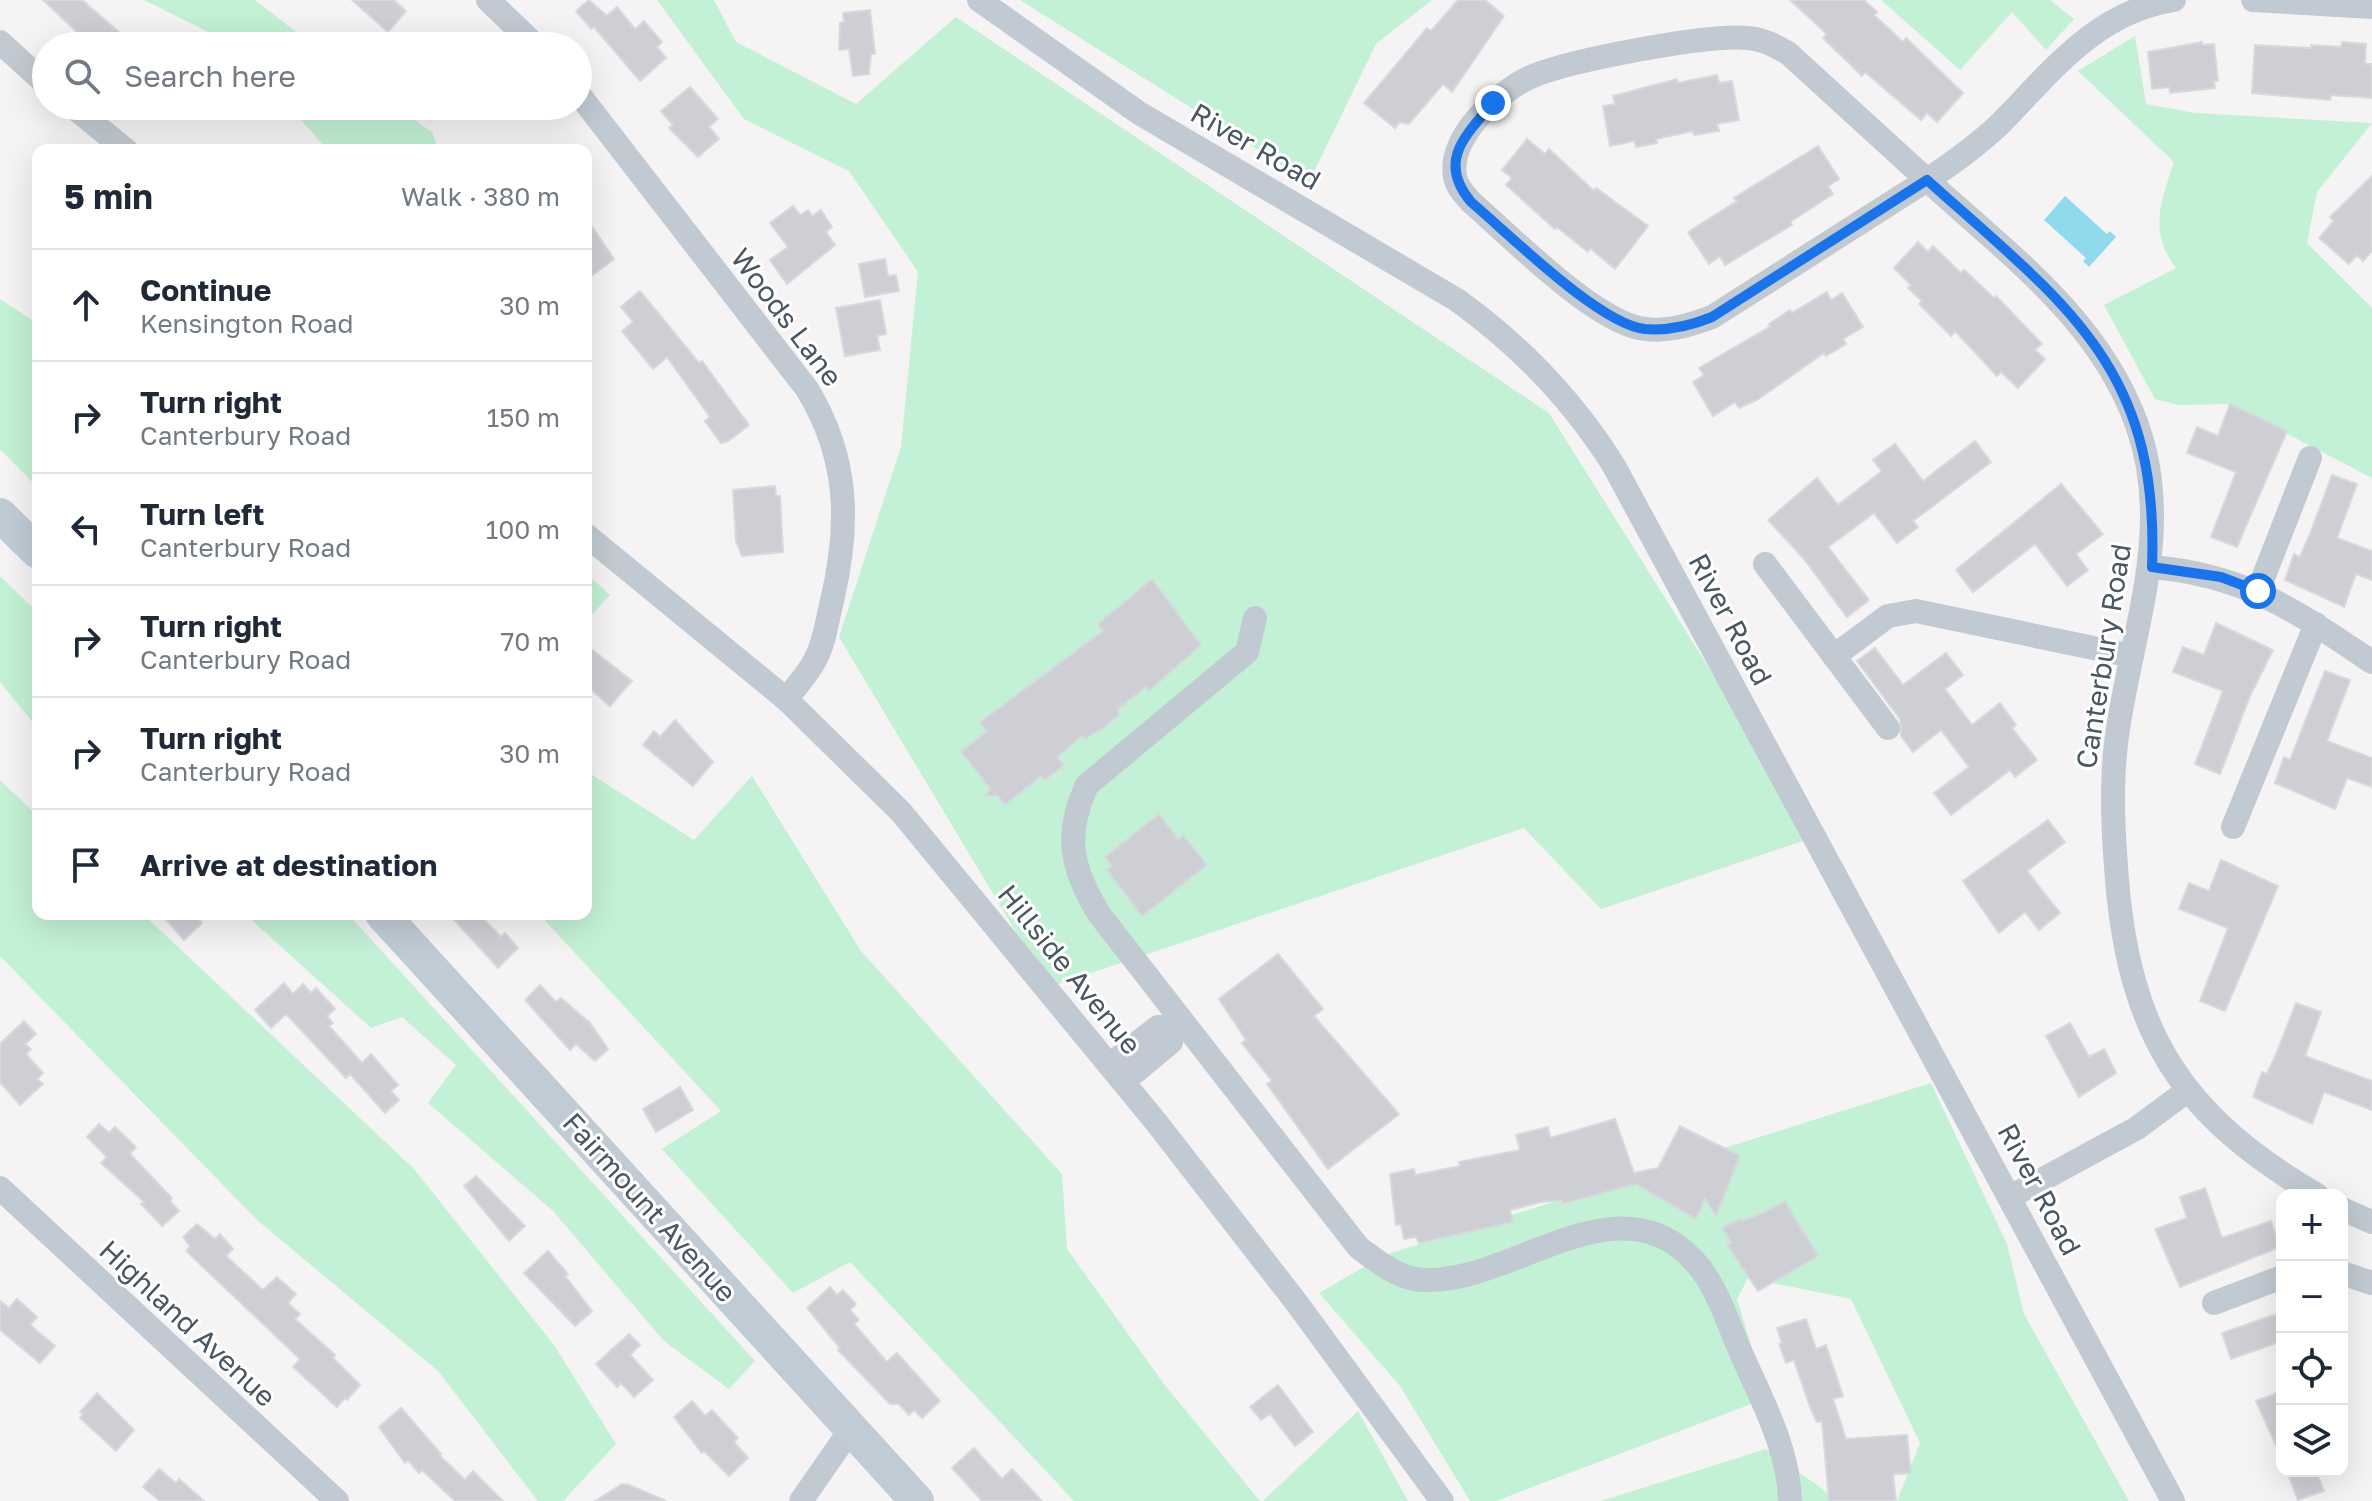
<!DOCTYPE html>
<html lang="en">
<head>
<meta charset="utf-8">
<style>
	body { margin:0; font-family:"Golos Text",sans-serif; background:#f6f6f7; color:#1f2937 }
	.controls { position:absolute; right:24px; bottom:24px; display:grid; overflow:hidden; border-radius:16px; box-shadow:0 8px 32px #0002 }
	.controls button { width:72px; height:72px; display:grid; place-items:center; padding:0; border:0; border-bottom:2px solid #e0e1e3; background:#fff; color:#1f2937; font:40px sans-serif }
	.stop { position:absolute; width:24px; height:24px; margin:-18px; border:6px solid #1a73e8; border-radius:50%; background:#fff }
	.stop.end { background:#1a73e8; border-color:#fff; box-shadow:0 2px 8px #0008 }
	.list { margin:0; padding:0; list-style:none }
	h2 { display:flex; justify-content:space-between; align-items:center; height:104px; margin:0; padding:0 32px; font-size:34px }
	h2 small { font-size:26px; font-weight:400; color:#747a83 }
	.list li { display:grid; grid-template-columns:52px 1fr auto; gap:24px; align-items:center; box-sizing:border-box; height:112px; padding:0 32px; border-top:2px solid #e0e1e3 }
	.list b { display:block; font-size:30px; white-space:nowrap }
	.list p { margin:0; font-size:26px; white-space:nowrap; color:#747a83 }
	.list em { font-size:26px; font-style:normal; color:#747a83 }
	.icon { flex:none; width:44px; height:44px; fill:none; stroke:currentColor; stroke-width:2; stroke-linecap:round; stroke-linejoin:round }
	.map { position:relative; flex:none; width:2372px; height:1501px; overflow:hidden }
	.search { position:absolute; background:#fff; box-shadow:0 8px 32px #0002; left:32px; top:32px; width:560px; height:88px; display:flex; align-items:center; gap:20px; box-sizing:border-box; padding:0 28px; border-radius:44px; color:#747a83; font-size:30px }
	.panel { position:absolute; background:#fff; box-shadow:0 8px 32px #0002; left:32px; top:144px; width:560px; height:776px; border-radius:16px }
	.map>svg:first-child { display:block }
	.green { fill:#c3f1d5 }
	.water { fill:#90daee }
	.building { fill:#cdcfd5; stroke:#d7d9de; stroke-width:2 }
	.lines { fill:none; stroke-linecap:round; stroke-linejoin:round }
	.minor { stroke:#c1cad2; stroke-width:24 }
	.secondary { stroke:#c1cbd6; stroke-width:34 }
	.route { stroke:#1a73e8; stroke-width:10 }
	.labels { text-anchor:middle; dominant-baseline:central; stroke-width:6; stroke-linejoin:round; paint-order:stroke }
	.street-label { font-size:28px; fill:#4a5661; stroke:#fff }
</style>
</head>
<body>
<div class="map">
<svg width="2372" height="1501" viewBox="0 0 2372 1501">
	<rect width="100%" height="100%" fill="#f5f3f3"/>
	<!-- green -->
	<g class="green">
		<polygon points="144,0 255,0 314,46 237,46"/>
		<polygon points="657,0 714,0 736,42 856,104 956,17 1549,413 1815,837 1601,909 1524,828 1049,987 839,637 901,447 918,272 849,171 744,119"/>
		<polygon points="1020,0 1432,0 1376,44 1309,182"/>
		<polygon points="1881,0 2050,0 2074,19 2046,50 2012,12 1960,70"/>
		<path d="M2135,36L2146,104L2195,113L2372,123L2317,192L2307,243L2372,308V478L2230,404L2179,405L2155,399L2104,305L2176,268C2148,231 2161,201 2174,162L2078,71Z"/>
		<polygon points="289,106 396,106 433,133 438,150 342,150 323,145"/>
		<polygon points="0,299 38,324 38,488 0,449"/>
		<polygon points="586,573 610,595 586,621"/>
		<polygon points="0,576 38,613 38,729 0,682"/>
		<polygon points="586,771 694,840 752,776 861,951 1062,1174 1067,1249 1164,1384 1260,1501 1074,1501 850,1262 793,1293 662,1149 721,1111 539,914 586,914"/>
		<polygon points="0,780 38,816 38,914 143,914 414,1169 554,1345 616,1444 563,1501 538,1501 438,1371 256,1219 0,956"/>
		<polygon points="245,914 348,914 755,1361 729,1389 664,1341 553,1211 428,1103 456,1065 402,1017 371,1028"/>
		<polygon points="1931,1083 2007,1244 2024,1314 2129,1501 1897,1501 1920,1443 1851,1299 1748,1278 1737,1299 1767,1398 1496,1501 1470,1501 1400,1386 1319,1293 1385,1255"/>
		<polygon points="1358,1411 1408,1501 1263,1501"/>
		<path d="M1766,1449C1786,1470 1817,1479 1835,1501H1601Z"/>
	</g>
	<!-- water -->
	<polygon class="water" points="2065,196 2107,234 2110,231 2116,237 2089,267 2083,261 2086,258 2044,220"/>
	<!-- building -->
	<g class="building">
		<polygon points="43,0 82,0 135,46 92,46"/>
		<polygon points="352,0 394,0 406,11 388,32"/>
		<polygon points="589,0 607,16 617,7 635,29 644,21 662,42 657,47 666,58 640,81 594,27 591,29 576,11"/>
		<polygon points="1458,0 1485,0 1504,16 1452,92 1443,84 1409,124 1400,122 1395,128 1364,103 1427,28 1431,31"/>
		<polygon points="1790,0 1864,0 1877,12 1874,15 1903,42 1906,38 1963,93 1937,122 1927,113 1921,120 1865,72 1862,76 1823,38 1827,34"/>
		<polygon points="870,10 875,54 871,54 869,74 853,76 849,49 839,50 840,23 844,22 843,13"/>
		<polygon points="2202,42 2202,45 2214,44 2218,81 2214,81 2215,88 2170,93 2169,87 2152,89 2148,52"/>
		<polygon points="2342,42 2366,44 2365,64 2372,64 2372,98 2331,95 2330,100 2252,93 2255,45 2311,48 2311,45 2341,47"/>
		<polygon points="1717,75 1719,83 1732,81 1739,120 1717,124 1719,131 1694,135 1693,131 1656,139 1657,143 1636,147 1634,141 1610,146 1603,106 1615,104 1613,96 1677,79 1678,83"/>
		<polygon points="690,87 718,119 709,127 719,139 698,157 669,128 673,125 661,111"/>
		<polygon points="1527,139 1545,154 1549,149 1594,191 1596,188 1648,226 1615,269 1590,248 1588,252 1557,227 1555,229 1506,185 1512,178 1502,170"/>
		<polygon points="1818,146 1839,179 1828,186 1833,194 1790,222 1792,225 1725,265 1720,256 1709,264 1688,232 1737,201 1734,198"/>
		<polygon points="2372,176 2372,251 2363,261 2357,255 2349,264 2319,238 2334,221 2330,217"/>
		<polygon points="793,206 800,215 808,210 812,216 821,210 832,227 826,232 835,245 787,284 770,260 788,247 770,223"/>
		<polygon points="586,218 614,259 586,280"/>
		<polygon points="1918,242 1928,252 1933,246 1961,273 1964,270 1994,298 1996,296 2042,344 2035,350 2045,359 2018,388 2001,372 1997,376 1955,331 1951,336 1919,304 1922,301 1908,288 1911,285 1894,268"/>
		<polygon points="885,259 888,276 896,275 899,291 865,297 859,264"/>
		<polygon points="640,291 699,363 702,361 749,425 728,441 721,443 705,421 710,417 667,357 653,369 622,331 633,322 621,307"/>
		<polygon points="1827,292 1831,300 1842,293 1863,327 1843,339 1846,344 1826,356 1824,353 1757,400 1739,408 1735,402 1713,416 1693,382 1704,375 1699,368 1771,326 1769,324 1790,310 1792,313"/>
		<polygon points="880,300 886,334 877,336 880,350 845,356 836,308"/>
		<polygon points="2230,404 2287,431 2237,547 2211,537 2236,472 2187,453 2197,427 2218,436"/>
		<polygon points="1975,441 1991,462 1913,521 1918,527 1897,543 1874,513 1828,547 1869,600 1847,617 1804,559 1768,520 1817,478 1838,505 1882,471 1873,460 1895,444 1923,481"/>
		<polygon points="2332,475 2357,484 2337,538 2372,551 2372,580 2356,574 2344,607 2285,580 2294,554 2300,557 2310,534"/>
		<polygon points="2061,484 2103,534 2076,554 2088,570 2067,586 2035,544 1973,592 1956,570"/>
		<polygon points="775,486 776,496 780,496 783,552 742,556 736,541 733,490"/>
		<polygon points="1152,579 1201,645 1149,691 1146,687 1118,709 1119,715 1103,728 1085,739 1082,736 1057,757 1064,765 1045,780 1041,776 1005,805 998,796 986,796 990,788 961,752 987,731 980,722 1103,631 1098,624"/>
		<polygon points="2216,623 2273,650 2250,696 2220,774 2195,764 2223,691 2173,672 2183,647 2204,655"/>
		<polygon points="586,645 632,681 610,706 586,685"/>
		<polygon points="1875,648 1903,685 1946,653 1963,675 1945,689 1972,725 2000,703 2016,725 2012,728 2037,760 2015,777 2010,770 1951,815 1934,793 1969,767 1941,730 1913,752 1901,736 1900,719 1857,661"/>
		<polygon points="2325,671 2350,680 2327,741 2372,758 2372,787 2347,778 2335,809 2275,783 2284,757 2290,760"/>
		<polygon points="675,720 713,762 693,786 643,745 654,731 660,737"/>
		<polygon points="1159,814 1178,839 1183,835 1207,865 1142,916 1107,870 1112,866 1105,857"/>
		<polygon points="2048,820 2065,842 2027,871 2060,913 2039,930 2025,912 1999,933 1963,881"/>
		<polygon points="2221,860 2278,886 2225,1011 2200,1001 2228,928 2179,909 2189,883 2209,891"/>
		<polygon points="161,914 194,914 202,923 184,940"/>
		<polygon points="449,914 479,914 501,937 505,933 518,948 498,968"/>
		<polygon points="1278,954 1323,1009 1314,1016 1399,1114 1328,1169 1267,1084 1272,1081 1242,1043 1246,1040 1219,999"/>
		<polygon points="284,983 293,994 303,984 311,993 316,988 335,1009 327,1016 333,1023 329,1026 362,1063 371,1054 398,1085 391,1091 399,1100 385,1113 350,1074 346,1078 286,1014 271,1028 255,1010"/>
		<polygon points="540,985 556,1002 561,998 590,1023 608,1049 595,1061 576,1044 570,1050 525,1000"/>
		<polygon points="2296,1003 2321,1012 2305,1056 2372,1081 2372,1110 2324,1092 2312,1124 2253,1097 2262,1072 2267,1074 2277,1052"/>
		<polygon points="24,1021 36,1034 25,1044 31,1049 26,1054 43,1073 37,1079 43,1084 20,1105 0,1082 0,1044"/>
		<polygon points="2070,1023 2089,1057 2104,1049 2116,1073 2079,1097 2046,1036"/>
		<polygon points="680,1087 693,1110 656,1132 643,1109"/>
		<polygon points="1615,1119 1634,1173 1658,1168 1680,1126 1740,1156 1716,1216 1705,1199 1696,1219 1636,1184 1562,1204 1562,1200 1541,1202 1510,1210 1513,1222 1419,1243 1416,1237 1404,1239 1401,1224 1396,1225 1390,1174 1414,1169 1415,1175 1460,1166 1459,1162 1520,1150 1516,1135 1548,1127 1550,1138"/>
		<polygon points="99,1124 109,1133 115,1127 136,1147 130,1154 172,1198 170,1201 179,1211 162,1226 141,1204 144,1202 101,1163 107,1157 87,1137"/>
		<polygon points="476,1176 525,1226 509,1241 464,1186"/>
		<polygon points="2205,1188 2222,1238 2271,1221 2280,1247 2180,1287 2155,1229 2187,1218 2180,1197"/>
		<polygon points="1785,1201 1818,1256 1758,1291 1727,1245 1731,1242 1722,1228 1741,1218 1742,1221 1765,1212"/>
		<polygon points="197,1224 215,1239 220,1234 233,1249 226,1256 263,1290 277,1277 296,1294 288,1303 300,1314 295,1319 335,1355 333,1358 360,1385 347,1400 345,1398 337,1407 293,1367 300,1359 186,1251 190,1246 183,1237"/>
		<polygon points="548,1251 568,1274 565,1276 592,1311 575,1326 524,1273"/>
		<polygon points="830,1287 837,1295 843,1290 856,1304 850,1310 859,1320 854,1324 887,1362 897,1353 940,1401 922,1418 914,1410 909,1415 899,1404 890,1404 838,1350 840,1348 807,1308"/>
		<polygon points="17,1299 37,1317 30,1325 55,1346 40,1363 0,1330 0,1301 9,1308"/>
		<polygon points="2282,1312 2282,1341 2231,1359 2222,1333"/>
		<polygon points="1806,1319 1816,1349 1826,1345 1843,1396 1833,1399 1846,1439 1907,1435 1911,1473 1893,1474 1896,1501 1829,1501 1822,1421 1817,1422 1810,1407 1794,1360 1786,1363 1779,1344 1782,1343 1777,1328"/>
		<polygon points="629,1334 640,1345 630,1355 653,1380 634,1397 621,1383 617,1387 596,1364"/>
		<polygon points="1278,1385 1313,1432 1295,1446 1270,1414 1261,1420 1250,1407"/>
		<polygon points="2282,1391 2282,1453 2280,1454 2256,1401"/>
		<polygon points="97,1393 134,1430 116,1451 80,1418 83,1414 80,1412"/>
		<polygon points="692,1401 705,1416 712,1410 738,1438 734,1442 748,1458 729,1476 704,1451 702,1453 674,1417"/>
		<polygon points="401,1408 441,1454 439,1455 465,1480 473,1471 503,1501 455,1501 422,1470 419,1473 408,1460 405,1463 379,1427"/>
		<polygon points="974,1448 1002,1479 1012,1469 1042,1501 982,1501 952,1468"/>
		<polygon points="159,1469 176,1483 179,1479 204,1501 160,1501 143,1487"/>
		<polygon points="2287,1471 2316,1471 2324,1491 2298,1500"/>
		<polygon points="622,1484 629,1485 666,1501 595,1501"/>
	</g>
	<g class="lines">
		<!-- minor -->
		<g class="minor">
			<polyline points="488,0 536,46"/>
			<path d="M979,0L1139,113L1457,300C1521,346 1572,399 1614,466L2173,1501"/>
			<path d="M2174,0C2096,12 2052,71 2001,123C1978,145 1953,163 1927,180L1712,317C1688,326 1664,333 1639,328C1590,317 1511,237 1471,202C1464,194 1457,187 1455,177C1448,137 1499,90 1533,76C1572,60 1707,34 1748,38C1763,39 1775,46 1788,53L1927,180C2007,253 2100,320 2137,425C2174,528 2133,627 2118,729C2110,779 2113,829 2117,880C2130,1035 2182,1116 2317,1195"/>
			<polyline points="2253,0 2372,7"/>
			<polyline points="0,42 46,84"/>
			<path d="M578,93L807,389C849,458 850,524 832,601C827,620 825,642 815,660C808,674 796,687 786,699"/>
			<polyline points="72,106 126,150"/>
			<polyline points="586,535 786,699 901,812 1156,1122 1296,1302 1442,1501"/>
			<polyline points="1765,564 1888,728"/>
			<path d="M2152,567C2246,575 2296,611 2372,662"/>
			<polyline points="2258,591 2310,458"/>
			<path d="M1255,618L1247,652L1087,785C1064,835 1071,868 1099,914L1359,1248C1379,1262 1398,1279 1424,1280C1515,1284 1623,1170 1701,1269C1717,1290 1728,1322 1738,1346C1759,1395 1789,1447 1790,1501"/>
			<polyline points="1834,656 1888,616 1916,611 2132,656"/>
			<polyline points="2233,827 2316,624"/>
			<polyline points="1123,1068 1121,1056 1158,1027 1171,1027 1181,1020"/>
			<polyline points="1123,1068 1135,1072 1171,1042 1171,1027"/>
			<polyline points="0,1188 337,1501"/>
			<polyline points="2010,1197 2137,1128 2187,1091"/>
			<polyline points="2342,1209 2372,1222"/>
			<polyline points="2342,1273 2372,1283"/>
			<polyline points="2214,1303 2282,1277"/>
			<polyline points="801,1501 851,1429"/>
		</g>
		<!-- secondary -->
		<g class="secondary">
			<polyline points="0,515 38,552"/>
			<polyline points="382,914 917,1501"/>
		</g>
	</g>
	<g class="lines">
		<!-- route -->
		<path class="route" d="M1493,103C1465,136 1437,161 1471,202C1509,234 1599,324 1645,329C1669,331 1690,326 1712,317L1927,180C2064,303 2160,366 2152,567L2221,577L2258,591"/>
	</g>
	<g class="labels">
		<!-- street labels -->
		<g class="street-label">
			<text transform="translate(1256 146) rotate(30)">River Road</text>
			<text transform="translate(787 317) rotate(53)">Woods Lane</text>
			<text transform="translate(1731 619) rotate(62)">River Road</text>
			<text transform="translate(2103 656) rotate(-81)">Canterbury Road</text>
			<text transform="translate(1070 969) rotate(51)">Hillside Avenue</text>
			<text transform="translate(2040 1189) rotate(62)">River Road</text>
			<text transform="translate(650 1207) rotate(48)">Fairmount Avenue</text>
			<text transform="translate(188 1323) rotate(43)">Highland Avenue</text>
		</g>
	</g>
</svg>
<div class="controls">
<button>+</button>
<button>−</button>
<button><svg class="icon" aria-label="locate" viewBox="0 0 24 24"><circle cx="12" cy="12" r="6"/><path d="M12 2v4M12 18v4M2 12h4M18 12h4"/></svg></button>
<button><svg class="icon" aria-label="layers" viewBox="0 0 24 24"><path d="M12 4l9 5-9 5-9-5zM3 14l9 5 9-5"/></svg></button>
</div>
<div class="stop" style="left:2258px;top:591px"></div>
<div class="stop end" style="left:1493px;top:103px"></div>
<div class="search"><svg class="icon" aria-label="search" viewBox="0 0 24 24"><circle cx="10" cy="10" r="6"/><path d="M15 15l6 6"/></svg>Search here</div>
<section class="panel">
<h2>5 min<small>Walk · 380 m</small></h2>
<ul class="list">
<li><svg class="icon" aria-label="ahead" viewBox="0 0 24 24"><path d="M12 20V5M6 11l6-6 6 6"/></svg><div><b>Continue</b><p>Kensington Road</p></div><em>30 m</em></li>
<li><svg class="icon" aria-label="right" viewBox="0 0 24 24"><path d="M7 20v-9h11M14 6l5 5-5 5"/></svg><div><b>Turn right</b><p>Canterbury Road</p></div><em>150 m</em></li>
<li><svg class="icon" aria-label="left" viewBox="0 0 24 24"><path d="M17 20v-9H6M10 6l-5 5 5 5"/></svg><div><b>Turn left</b><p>Canterbury Road</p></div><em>100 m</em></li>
<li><svg class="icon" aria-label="right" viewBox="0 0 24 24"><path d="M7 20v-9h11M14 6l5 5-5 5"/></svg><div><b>Turn right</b><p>Canterbury Road</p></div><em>70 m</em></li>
<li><svg class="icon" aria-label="right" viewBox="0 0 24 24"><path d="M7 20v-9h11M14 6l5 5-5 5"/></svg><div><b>Turn right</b><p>Canterbury Road</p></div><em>30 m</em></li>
<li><svg class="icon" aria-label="arrive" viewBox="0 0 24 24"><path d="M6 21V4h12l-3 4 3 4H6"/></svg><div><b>Arrive at destination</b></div></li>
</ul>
</section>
</div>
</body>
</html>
